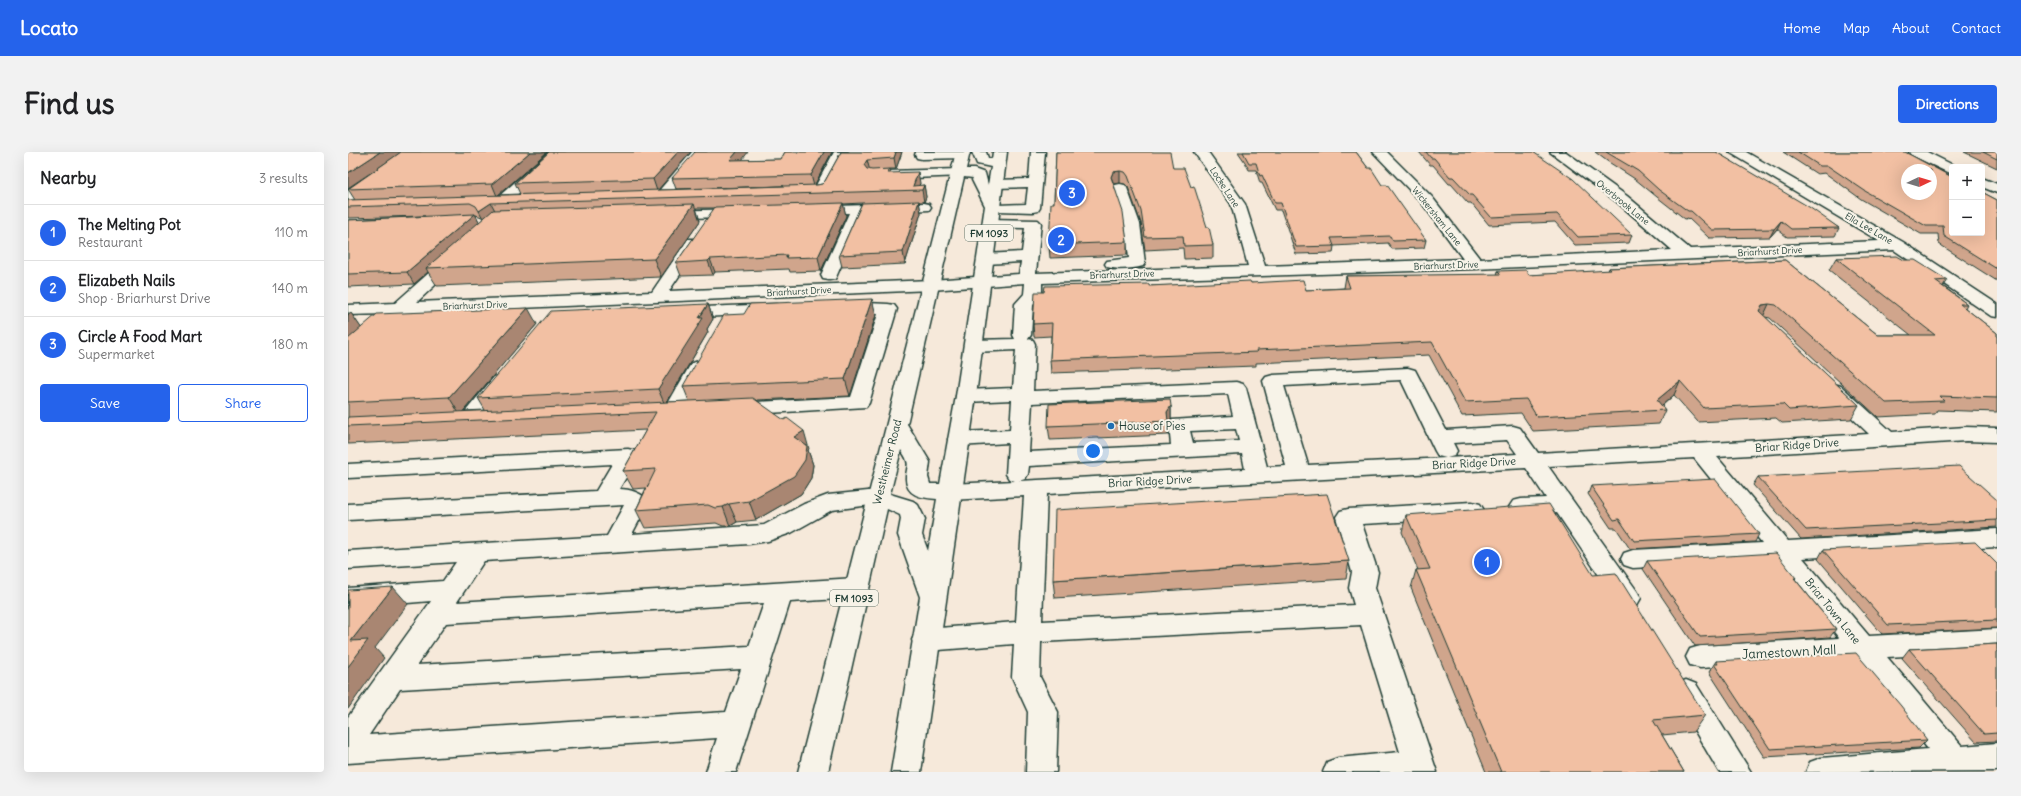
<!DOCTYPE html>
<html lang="en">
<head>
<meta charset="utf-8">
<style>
	body { margin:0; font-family:Delius,sans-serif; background:#f2f2f2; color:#202124 }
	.controls { position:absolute; right:12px; top:12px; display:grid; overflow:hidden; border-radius:4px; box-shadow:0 4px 16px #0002 }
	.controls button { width:36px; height:36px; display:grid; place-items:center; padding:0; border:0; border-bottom:1px solid #e0e0e0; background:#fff; color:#202124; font:20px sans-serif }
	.compass { position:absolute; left:1553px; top:12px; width:36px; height:36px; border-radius:50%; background:#fff; box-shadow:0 4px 16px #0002; rotate:86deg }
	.you { position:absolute; left:745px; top:299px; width:14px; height:14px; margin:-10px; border:3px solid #fff; border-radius:50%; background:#1a73e8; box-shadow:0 0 0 6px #1a73e833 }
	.badge { display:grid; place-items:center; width:26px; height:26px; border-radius:50%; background:#2563eb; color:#fff; font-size:13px; font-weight:700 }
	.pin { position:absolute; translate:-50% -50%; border:2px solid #fff; box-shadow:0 1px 4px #0006 }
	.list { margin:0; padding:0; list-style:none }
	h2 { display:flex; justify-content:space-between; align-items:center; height:52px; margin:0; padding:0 16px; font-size:17px }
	h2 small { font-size:13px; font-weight:400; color:#757577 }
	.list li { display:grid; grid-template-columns:26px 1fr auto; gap:12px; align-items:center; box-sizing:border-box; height:56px; padding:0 16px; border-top:1px solid #e0e0e0 }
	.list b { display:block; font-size:15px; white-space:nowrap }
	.list p { margin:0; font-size:13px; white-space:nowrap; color:#757577 }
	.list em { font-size:13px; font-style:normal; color:#757577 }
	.actions { display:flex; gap:8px; padding:12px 16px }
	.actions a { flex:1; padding:9px 0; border:1px solid #2563eb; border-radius:4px; text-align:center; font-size:14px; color:#2563eb }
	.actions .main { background:#2563eb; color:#fff }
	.map { position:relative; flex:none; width:1649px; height:620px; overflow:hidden; border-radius:4px }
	header { display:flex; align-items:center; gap:24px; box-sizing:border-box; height:56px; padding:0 20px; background:#2563eb; color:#fff }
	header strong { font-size:19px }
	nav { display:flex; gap:22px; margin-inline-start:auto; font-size:14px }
	.intro { display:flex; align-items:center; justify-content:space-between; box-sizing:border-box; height:96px; padding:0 24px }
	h1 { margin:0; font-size:28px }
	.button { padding:10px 18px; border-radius:4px; background:#2563eb; color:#fff; font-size:14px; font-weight:700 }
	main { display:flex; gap:24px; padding:0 24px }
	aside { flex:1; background:#fff; border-radius:4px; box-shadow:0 4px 16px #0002 }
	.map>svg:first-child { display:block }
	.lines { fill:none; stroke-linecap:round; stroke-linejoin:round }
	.minor-casing { stroke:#1f3d34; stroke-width:3 }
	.major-casing { stroke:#1f3d34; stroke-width:3 }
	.minor { fill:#f7f3e8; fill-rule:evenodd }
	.major { fill:#f7f3e8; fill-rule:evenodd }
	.wall { fill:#d0a58c; stroke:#1f3d34; fill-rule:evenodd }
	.shaded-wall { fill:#a98672; stroke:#1f3d34 }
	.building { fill:#f2c0a3; stroke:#1f3d34; fill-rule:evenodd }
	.poi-dot { fill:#1f6fb2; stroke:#f7f3e8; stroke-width:1.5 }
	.labels { text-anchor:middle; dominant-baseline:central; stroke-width:4; stroke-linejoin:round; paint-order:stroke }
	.far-street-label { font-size:9px; fill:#1f3d34; stroke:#f7f3e8 }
	.shield { fill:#f7f3e8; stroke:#60746a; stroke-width:1 }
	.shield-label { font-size:10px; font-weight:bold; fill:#1f3d34 }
	.poi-label { font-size:11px; fill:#1f3d34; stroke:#f7f3e8; text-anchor:start }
	.street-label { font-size:11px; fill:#1f3d34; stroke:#f7f3e8 }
	.near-street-label { font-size:13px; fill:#1f3d34; stroke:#f7f3e8 }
</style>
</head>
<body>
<header>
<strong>Locato</strong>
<nav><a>Home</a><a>Map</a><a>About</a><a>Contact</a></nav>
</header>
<div class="intro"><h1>Find us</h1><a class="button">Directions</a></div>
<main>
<aside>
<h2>Nearby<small>3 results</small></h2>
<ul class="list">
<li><span class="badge">1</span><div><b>The Melting Pot</b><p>Restaurant</p></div><em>110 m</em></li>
<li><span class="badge">2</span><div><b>Elizabeth Nails</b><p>Shop · Briarhurst Drive</p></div><em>140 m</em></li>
<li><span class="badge">3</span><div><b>Circle A Food Mart</b><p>Supermarket</p></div><em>180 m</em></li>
</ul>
<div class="actions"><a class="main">Save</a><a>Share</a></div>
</aside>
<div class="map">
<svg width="1649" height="620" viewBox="0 0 1649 620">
	<rect width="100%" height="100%" fill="#f6e9da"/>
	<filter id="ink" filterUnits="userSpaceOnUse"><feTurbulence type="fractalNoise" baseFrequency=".025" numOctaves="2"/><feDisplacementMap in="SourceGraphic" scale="8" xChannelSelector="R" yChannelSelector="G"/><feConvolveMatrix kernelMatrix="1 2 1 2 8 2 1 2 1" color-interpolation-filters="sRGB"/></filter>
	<g filter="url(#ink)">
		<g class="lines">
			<!-- minor casing -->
			<g class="minor-casing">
				<g id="minor">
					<polygon points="56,0 72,0 5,48 0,49 0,38"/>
					<polygon points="201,0 216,0 159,52 149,52 147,49 149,46"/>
					<polygon points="344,0 358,0 319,47 309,47 307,44 309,41"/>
					<polygon points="486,0 500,0 479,39 477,42 460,42 458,39 460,36 467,35"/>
					<polygon points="568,0 620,0 622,2 615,6 574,7 569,6 567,3"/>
					<polygon points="683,0 697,0 692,56 690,59 685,60 650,59 648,56 650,53 678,52 680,35 647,36 642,35 640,32 642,29 647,28 681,27"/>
					<path d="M846,0H860L897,52L917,114L1115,107L1074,51L1025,0H1039L1084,45L1132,107L1324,98L1269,50L1202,0H1218L1279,44L1342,97L1531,89L1381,0H1398L1555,90L1649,152V165L1643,164L1546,98L1127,117L694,131V144L685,153L683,183L680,187L685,188L687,192L685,239L888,230L895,232L898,236L919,315L938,314L915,229L918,225L925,223L1060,216L1067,218L1098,278L1165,274L1172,276L1190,301L1521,282L1479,242L1476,238L1479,234L1486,232L1493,234L1544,280L1618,275L1649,276V290L1618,289L1369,305L1440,389L1649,377V395L1455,406L1521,484L1649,477V499L1539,505L1614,594L1649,591V619L1458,620L1462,610L1473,606L1580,597L1507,507L1352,516L1342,513L1338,505L1342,497L1352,494L1491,486L1428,408L1285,416L1276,413L1273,407L1276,401L1285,398L1414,391L1346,306L1200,314L1289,439L1293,446L1289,453L1280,456L1271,453L1209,361L1173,363L1165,361L1161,355L1165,349L1173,347L1198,346L1178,316L699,342L694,469L1006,453L1001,436L1004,420L988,365L992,359L1000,357L1124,350L1132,352L1136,358L1132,364L1124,366L1014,372L1030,420L1027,436L1089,620H975L979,610L990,606L1052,600L1013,473L693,490L692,525L710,560L708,620H678L680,560L664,525L666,492L578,499L568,496L564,488L568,480L578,477L668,470L676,344L602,348L594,345L591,340L594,335L602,332L667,329L661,327L658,322L660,291L611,294L603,292L600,287L603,282L611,280L662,278L664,248L618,250L611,248L608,244L611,240L618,238L665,236L668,198L626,200L619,198L617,194L619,190L626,188L667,187L665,183L667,152L676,142L677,131L583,138L56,161L47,165L39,162L0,163V153L47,151L100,104L106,102L112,104L114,107L112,110L69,150L304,140L340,87H352L354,90L321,139L583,128L671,122L673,110L638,112L632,110L630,107L632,104L638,102L674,100L677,76L637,75L634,72L637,69L642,67L690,68L693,71L688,121L900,114L883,52ZM1053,228L1087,299L1090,304L1098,306L960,313L936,234ZM880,242L885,264L824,268L821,273L823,293L681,300L684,251ZM888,277L891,289L845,291L842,279ZM1159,288L1169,302L1099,306L1106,304L1109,299L1105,291ZM894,302L897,317L671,329L677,327L680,322L681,314Z"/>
					<polygon points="1561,0 1579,0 1609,15 1604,15 1604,21 1599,20 1563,3"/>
					<polygon points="611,17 616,18 618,21 616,24 540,27 535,26 533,23 535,20 540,19"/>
					<polygon points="1634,26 1649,32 1649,41 1634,35"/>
					<path d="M772,32L777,33L779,36L792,72L797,111L795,114C784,117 770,118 759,115L757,112L759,109L781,106L777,72L765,36L767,33Z"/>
					<polygon points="576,51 581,52 583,55 581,58 516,61 489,123 487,127 481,128 475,127 473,123 501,61 466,62 461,61 459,58 461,55"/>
					<polygon points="391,57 396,58 398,61 396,64 320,67 315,66 313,63 315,60 320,59"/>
					<polygon points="497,150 540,152 546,153 549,157 521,251 518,255 389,263 382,261 379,257 382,253 389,251 503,245 530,162 491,159 488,155 491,151"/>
					<polygon points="428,152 434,153 437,157 434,161 333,166 327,165 324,161 327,157 333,156"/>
					<polygon points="351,209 358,211 361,215 335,260 332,264 325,266 318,264 315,260 341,215 344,211"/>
					<polygon points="153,223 160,225 163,229 160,233 126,274 119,276 112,274 109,270 112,266 146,225"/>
					<path d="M280,297L288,299L291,304L271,337C282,337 295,341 301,350L284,382L416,373L456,352L480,343L530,338L538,341L542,346L538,351L484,358L443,381L420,389L401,392L136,409L109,450L508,426L517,429L521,436L517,443L508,446L442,450L388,620H358L369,586L0,611V565L83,449L0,456V436L95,429L108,410L0,417V399L259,384L276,353L0,368V352L248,339L264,312L0,326V312ZM416,451L401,494L69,513L98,471ZM393,517L378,560L21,583L52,537Z"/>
					<polygon points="1338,528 1348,532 1403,620 1371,620 1324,540 1328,532"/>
				</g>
			</g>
			<!-- major casing -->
			<g class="major-casing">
				<path id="major" d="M608,0H622L618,17H626L637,21L640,33L643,15L629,12L624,0H638L640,6L644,7L645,0H659L628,244L573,620H543L572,445L550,383L553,367L552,363L539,357L480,620H450ZM616,25L625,26L624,28L637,54L608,244L592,332H582L580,325L582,310L559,272ZM553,298C555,301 558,305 559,309C561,313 558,320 558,325C557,344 574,346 589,347L580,399L574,383L577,367L570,353L565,349L542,342Z"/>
			</g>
			<!-- minor -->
			<use href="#minor" class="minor"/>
			<!-- major -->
			<use href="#major" class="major"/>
		</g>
		<!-- wall -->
		<g class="wall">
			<path d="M0,0H199L150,43L172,42L167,31L201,0H343L309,38L436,34L328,37L324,26L394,8L433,7L437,0H484L466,33H469L474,32L477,29L493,0H554L548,17H542L543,21L572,31L571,34L576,33L578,45L576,50H571L573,61L557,112L494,115L491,103L514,51L495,52L498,64L473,119L442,120L441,117L367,120L365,123L333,124L328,111L367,56H348L352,69L313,125L89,134L80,120L66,132L0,135V68L77,64L0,66V48H7L0,37L39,10L0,36ZM128,63L134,65L135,67L131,70Z"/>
			<polygon points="708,0 825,16 865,93 865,106 836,107 835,96 797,98 793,71 780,35 777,32 772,31 766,32 779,90 779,103 702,106 701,93 706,51"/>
			<polygon points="890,0 1008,0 1020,16 1078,88 1076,96 1044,97 1040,91 986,94 985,101 948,102 933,58 927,58 914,31 912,31 908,18 901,18 897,10"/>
			<polygon points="1071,0 1185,0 1284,83 1281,91 1227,93 1207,70 1141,73 1123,51 1120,51 1103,32 1101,32 1085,13 1082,13"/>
			<polygon points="1247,0 1368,0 1491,76 1487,84 1439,85 1429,77 1422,85 1361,86 1340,66 1337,67 1309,45 1287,27 1259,9"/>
			<polygon points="1435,0 1557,0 1649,48 1649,129 1591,92 1590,82 1573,82 1513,47 1477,21 1469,22"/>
			<polygon points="1616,0 1649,0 1649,16"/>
			<polygon points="1488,106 1556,108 1599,128 1595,134 1619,152 1617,156 1649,181 1649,260 1589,258 1587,262 1530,265 1422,166 1417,165 1511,253 1503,267 1434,271 1428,266 1350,270 1326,243 1314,254 1317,258 1311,272 1185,279 1173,261 1114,264 1081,203 908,211 908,214 703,221 702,208 703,184 686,185 685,172 801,134 903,131 958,138 996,136 998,124 1149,123 1150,119 1181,123 1260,119 1261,116 1437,108 1530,183 1563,183 1481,118"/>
			<polygon points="360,152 365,167 359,177 360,180 319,250 341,249 335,234 528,163 502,244 409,248 461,297 460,298 465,313 463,326 453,342 408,368 389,370 382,374 375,374 368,371 297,376 288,358 298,336 285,337 275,319 298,278 0,292 0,161 3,161 13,176 189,172 115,259 137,258 130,246"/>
			<polygon points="823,254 823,267 820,272 820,283 702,288 700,274"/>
			<polygon points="1410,325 1649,348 1649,375 1453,387 1405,333"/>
			<polygon points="1243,334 1411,382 1407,390 1282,397 1268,376 1263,376 1240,342"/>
			<polygon points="1058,363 1245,423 1357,563 1345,580 1314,583 1336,620 1138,620 1063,436 1068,418 1070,418 1054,380"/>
			<polygon points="1475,398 1649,412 1649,476 1534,482 1470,407"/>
			<polygon points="1001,409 998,427 707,446 705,428"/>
			<polygon points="1299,409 1448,426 1447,427 1488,477 1482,485 1347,494 1295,417"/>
			<polygon points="1649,492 1649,589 1628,590 1554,506 1561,497"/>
			<polygon points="1368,509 1579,588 1571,596 1416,605 1361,520"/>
		</g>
		<!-- shaded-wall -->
		<g class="shaded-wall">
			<polygon points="32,0 54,0 0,36 0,21"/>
			<polygon points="182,0 199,0 149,44 144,32"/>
			<polygon points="330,0 343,0 309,39 305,27"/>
			<polygon points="389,0 400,0 386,19 382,8"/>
			<polygon points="476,0 484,0 466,34 463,23"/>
			<polygon points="548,0 554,0 548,17 546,6"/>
			<polygon points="519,8 522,19 519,24 516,13"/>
			<polygon points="772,19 772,31 766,32 763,25 765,20"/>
			<polygon points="570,20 572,31 570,38 565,34"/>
			<polygon points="576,33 578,45 576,50 574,38"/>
			<polygon points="571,49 573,61 557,112 555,100"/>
			<polygon points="143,51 149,62 137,70 131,59"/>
			<polygon points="495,51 498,64 473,119 470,105"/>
			<polygon points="346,52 352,69 313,125 306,107"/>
			<polygon points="127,62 133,73 78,116 80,120 66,132 59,120"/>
			<polygon points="1433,69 1429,77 1422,85 1426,77"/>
			<polygon points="362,107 367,120 365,123 360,109"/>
			<polygon points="524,147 528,163 502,244 497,227"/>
			<polygon points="360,152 365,167 359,177 360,180 317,253 310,237"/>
			<polygon points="1421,152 1415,165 1408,166 1414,153"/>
			<polygon points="180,156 189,172 112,263 101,245"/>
			<polygon points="3,161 14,177 0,191 0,163"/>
			<polygon points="1332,229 1326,243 1308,258 1309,248"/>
			<polygon points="823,254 823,267 820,272 819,260"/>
			<polygon points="456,279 461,297 460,298 465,313 463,326 453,342 408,368 401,349 446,285"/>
			<polygon points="381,352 389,370 382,374 375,355"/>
			<polygon points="45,435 60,452 27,496 36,506 0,557 0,515 3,489"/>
		</g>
		<!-- building -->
		<g class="building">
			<polygon points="0,0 32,0 0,21"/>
			<polygon points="53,0 182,0 144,32 0,37"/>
			<polygon points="201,0 330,0 305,27 167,31"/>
			<polygon points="347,0 389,0 382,8 433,7 437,0 476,0 463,23 324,26"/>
			<polygon points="493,0 548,0 546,6 519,8 516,13 519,17 524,18 542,17 540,21 570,20 565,34 576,33 574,38 143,51 131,59 128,54 122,51 0,55 0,48 469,33 474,32 477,29"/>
			<polygon points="708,0 822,0 825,16 836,16 843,35 846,34 859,75 861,75 865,93 836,94 835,84 797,85 793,59 780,24 777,20 772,19 765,20 763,25 775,60 779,90 701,93 703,51 706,51"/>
			<polygon points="895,0 1008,0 1020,16 1023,16 1034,33 1039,33 1078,88 1045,89 1042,84 983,86 986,94 948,95 933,51 927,51 914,23 912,24 908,11 901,11"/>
			<polygon points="1078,0 1185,0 1225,27 1284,83 1230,85 1209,62 1143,65 1124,43 1122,43 1105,25 1102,25 1086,6 1083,6"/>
			<polygon points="1258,0 1368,0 1461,55 1491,76 1443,77 1433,69 1426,77 1364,78 1343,59 1340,59 1311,38 1290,19"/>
			<path d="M1450,0H1557L1604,25V81H1634V40L1649,48V117L1596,84L1595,74H1578L1517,39L1480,14H1472ZM1559,18H1583V42H1559Z"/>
			<polygon points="1635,0 1649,0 1649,7"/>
			<polygon points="571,49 555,100 491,103 514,51"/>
			<polygon points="495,51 470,105 438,106 439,103 362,107 360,109 328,111 367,55"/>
			<polygon points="346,52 306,107 78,116 145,58"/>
			<polygon points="127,62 59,120 0,122 0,68"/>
			<polygon points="1549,104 1556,108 1567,108 1599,128 1587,129 1619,152 1612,152 1649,181 1649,246 1591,244 1596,249 1538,251 1428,153 1421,152 1414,153 1411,159 1511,253 1441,258 1435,252 1356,256 1332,229 1309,248 1317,258 1189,265 1178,247 1117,250 1084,190 908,198 909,200 702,208 704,171 685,172 687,140 696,140 697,134 801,132 801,134 902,129 903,131 955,128 958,138 1002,136 998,124 1153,122 1150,119 1178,118 1181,123 1263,118 1261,116 1437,108 1530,183 1587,183 1488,106"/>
			<polygon points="524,147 497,227 335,234 376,163 396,162 402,152"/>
			<polygon points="360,152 351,166 355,166 310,237 130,246 203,159"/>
			<polygon points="180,156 101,245 0,250 0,187 29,162"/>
			<polygon points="405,246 436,268 439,266 456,279 446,285 459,294 457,308 446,324 401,349 381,352 375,355 367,356 360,353 288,358 308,317 275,319 308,260 0,274 0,265"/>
			<polygon points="822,247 823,254 819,260 820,269 700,274 701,252"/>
			<polygon points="1611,314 1649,348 1649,368 1458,378 1410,325"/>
			<polygon points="1367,327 1411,382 1286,389 1271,367 1266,368 1243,334"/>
			<polygon points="979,342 1001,409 705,428 707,358"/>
			<polygon points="1201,352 1245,423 1268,421 1357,563 1305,568 1336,620 1153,620 1068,418 1082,417 1058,363"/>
			<polygon points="1627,390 1649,412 1649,468 1540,473 1475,398"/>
			<polygon points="1428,401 1448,426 1446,426 1488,477 1352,485 1299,409"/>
			<polygon points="45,435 3,489 20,488 0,515 0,438"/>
			<polygon points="1649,492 1649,581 1636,582 1561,497"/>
			<polygon points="1508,501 1553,554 1579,588 1422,597 1366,512 1370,512 1368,509"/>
		</g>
	</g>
	<!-- markers -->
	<circle class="poi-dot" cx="763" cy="274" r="4"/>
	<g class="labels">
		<!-- far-street labels -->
		<g class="far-street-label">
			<text transform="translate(877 35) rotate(57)">Locke Lane</text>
			<text transform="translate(1275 50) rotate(39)">Overbrook Lane</text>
			<text transform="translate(1089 64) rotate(51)">Wickersham Lane</text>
			<text transform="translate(1521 76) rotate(30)">Ella Lee Lane</text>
			<text transform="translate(1422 99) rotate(-3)">Briarhurst Drive</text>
			<text transform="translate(1098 113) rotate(-2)">Briarhurst Drive</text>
			<text transform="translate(774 122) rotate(-2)">Briarhurst Drive</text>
			<text transform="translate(451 139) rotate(-3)">Briarhurst Drive</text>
			<text transform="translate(127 153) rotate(-2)">Briarhurst Drive</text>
		</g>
		<!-- shield labels -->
		<g class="shield">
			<rect x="617" y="73" width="48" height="16" rx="3"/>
			<rect x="482" y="438" width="48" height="16" rx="3"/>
		</g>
		<g class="shield-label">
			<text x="641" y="81">FM 1093</text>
			<text x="506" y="446">FM 1093</text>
		</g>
		<!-- poi labels -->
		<g class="poi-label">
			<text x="771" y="274">House of Pies</text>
		</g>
		<!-- street labels -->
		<g class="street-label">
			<text transform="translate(1449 293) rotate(-4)">Briar Ridge Drive</text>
			<text transform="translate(539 310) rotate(-76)">Westheimer Road</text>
			<text transform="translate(1126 311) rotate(-3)">Briar Ridge Drive</text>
			<text transform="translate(802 329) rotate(-3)">Briar Ridge Drive</text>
			<text transform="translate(1485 459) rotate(51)">Briar Town Lane</text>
		</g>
		<!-- near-street labels -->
		<g class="near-street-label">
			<text transform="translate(1441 500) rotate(-3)">Jamestown Mall</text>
		</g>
	</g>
</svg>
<div class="controls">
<button>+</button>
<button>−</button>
</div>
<svg class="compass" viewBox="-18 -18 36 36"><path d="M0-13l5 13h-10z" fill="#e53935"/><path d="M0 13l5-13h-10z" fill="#757577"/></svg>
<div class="you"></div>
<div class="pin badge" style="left:1139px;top:410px">1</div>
<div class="pin badge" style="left:713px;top:88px">2</div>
<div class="pin badge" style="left:724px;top:41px">3</div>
</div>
</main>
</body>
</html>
